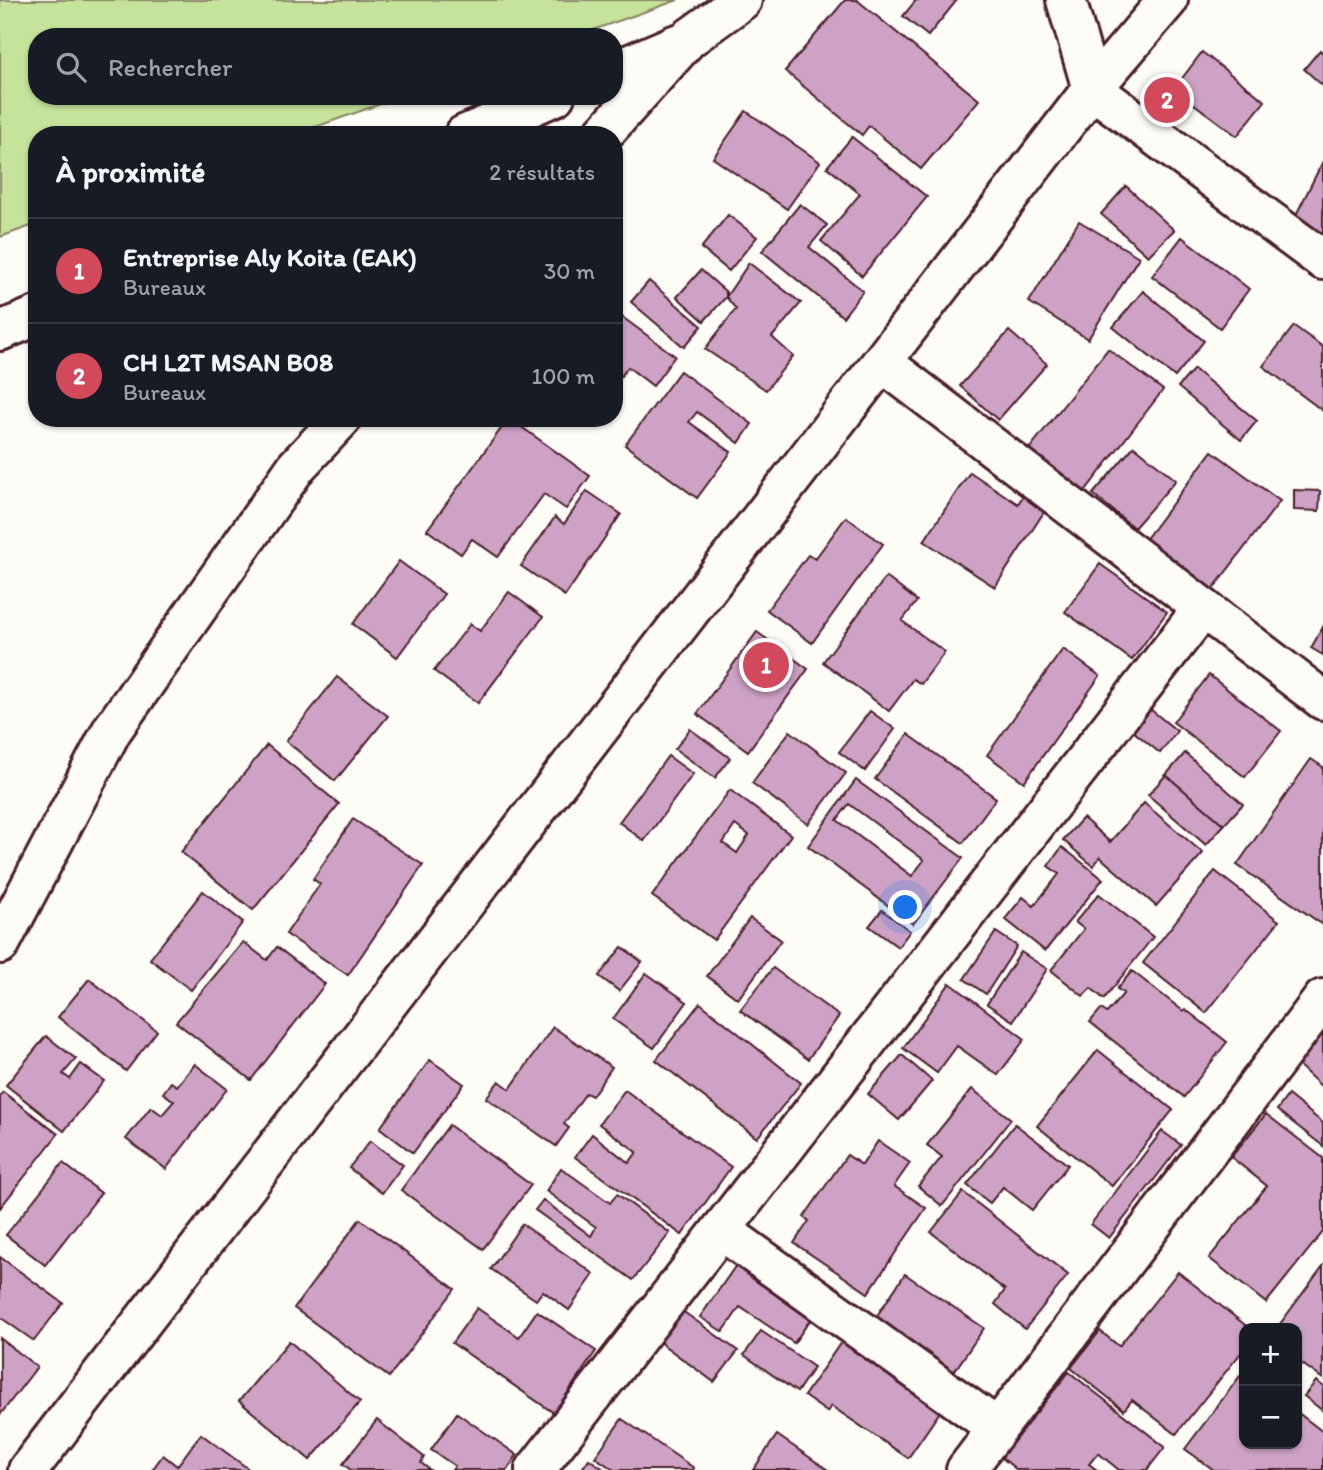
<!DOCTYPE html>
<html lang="fr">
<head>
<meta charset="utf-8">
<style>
	body { margin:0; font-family:Itim,sans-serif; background:#242831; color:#f1f3f6 }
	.controls { position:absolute; right:21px; bottom:21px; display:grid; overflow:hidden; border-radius:14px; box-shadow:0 2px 5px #0004 }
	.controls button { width:63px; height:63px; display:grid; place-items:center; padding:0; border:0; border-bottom:2px solid #363941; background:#171b24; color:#f1f3f6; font:35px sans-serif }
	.you { position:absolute; left:906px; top:908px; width:24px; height:24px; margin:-18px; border:5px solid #fff; border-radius:50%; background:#1a73e8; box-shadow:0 0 0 10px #1a73e833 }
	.badge { display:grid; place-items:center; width:46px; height:46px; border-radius:50%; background:#d1495b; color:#fff; font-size:23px; font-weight:700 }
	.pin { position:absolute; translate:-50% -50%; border:4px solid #fff; box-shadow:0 2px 7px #0006 }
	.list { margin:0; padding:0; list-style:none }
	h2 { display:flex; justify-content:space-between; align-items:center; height:91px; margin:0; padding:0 28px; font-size:30px }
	h2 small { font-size:23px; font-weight:400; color:#9ea1a6 }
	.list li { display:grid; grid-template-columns:46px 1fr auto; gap:21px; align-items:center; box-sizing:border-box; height:105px; padding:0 28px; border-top:2px solid #363941 }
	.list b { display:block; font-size:26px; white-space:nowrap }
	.list p { margin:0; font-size:23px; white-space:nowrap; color:#9ea1a6 }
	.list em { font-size:23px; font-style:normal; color:#9ea1a6 }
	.icon { flex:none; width:38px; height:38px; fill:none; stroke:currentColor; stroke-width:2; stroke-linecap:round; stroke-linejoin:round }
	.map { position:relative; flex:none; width:1323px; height:1470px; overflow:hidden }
	.search { position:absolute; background:#171b24; box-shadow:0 2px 5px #0004; left:28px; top:28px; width:595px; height:77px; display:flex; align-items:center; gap:18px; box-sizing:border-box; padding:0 24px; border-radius:28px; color:#9ea1a6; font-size:26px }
	.panel { position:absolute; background:#171b24; box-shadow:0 2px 5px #0004; left:28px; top:126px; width:595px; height:301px; border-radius:28px }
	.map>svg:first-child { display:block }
	.green { fill:#c5e39b; stroke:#888163; stroke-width:2 }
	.building { fill:#cda2c5; stroke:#4a1f2b; stroke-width:2; fill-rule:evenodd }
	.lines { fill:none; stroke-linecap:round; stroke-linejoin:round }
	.minor-casing { stroke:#4a1f2b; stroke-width:44 }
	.minor { stroke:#fdfcf7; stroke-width:38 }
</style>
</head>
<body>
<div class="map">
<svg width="1323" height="1470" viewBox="0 0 1323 1470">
	<rect width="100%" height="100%" fill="#fdfcf7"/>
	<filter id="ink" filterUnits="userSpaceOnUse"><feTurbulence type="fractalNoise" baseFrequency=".0143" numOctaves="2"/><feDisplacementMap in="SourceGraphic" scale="14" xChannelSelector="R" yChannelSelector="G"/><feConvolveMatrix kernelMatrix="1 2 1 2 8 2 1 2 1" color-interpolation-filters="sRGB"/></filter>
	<g filter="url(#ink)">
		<!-- green -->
		<polygon class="green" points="0,0 678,0 573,37 37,37 37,96 403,96 293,135 37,135 37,224 0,237"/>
		<!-- building -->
		<g class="building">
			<polygon points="845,0 857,0 979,100 921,169 869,126 862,135 785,71"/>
			<polygon points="916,0 957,0 928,36 903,16"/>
			<polygon points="1320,50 1323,53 1323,86 1304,69"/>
			<polygon points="1202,52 1265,101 1237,136 1174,89"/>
			<polygon points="746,111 820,162 787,209 713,158"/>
			<polygon points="852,137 927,197 862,276 821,241 860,194 827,167"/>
			<polygon points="1323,161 1323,243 1290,227"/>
			<polygon points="1126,186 1174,230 1148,256 1101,214"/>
			<polygon points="800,204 827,225 809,247 863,291 843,317 762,251"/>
			<polygon points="728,215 757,237 729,271 701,248"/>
			<polygon points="1079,221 1139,257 1088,339 1029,302"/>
			<polygon points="1182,237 1249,289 1220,328 1152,276"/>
			<polygon points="749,263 801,303 772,337 793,356 766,390 705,349 736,309 726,297"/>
			<polygon points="701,270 726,292 726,297 704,321 677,297"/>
			<polygon points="649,281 702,326 684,347 631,302"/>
			<polygon points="1143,291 1204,341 1175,377 1113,327"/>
			<polygon points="614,311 675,356 653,386 628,367 618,380 614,377"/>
			<polygon points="1294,326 1323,347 1323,411 1263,366"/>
			<polygon points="1009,331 1047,364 998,420 960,386"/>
			<polygon points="1108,349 1163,390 1082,495 1026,453"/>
			<polygon points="1194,369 1257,421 1241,440 1178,387"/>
			<polygon points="680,371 752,424 739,443 697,412 689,422 731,452 697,498 625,445"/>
			<polygon points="509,418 590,476 566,509 544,494 498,557 472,539 461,554 427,530"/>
			<polygon points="1134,446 1176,480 1134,528 1093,494"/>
			<polygon points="1212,451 1280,501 1206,598 1139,548"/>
			<polygon points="970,472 1018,504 1024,494 1046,509 995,587 924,541"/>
			<polygon points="1294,490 1320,491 1319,511 1294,510"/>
			<polygon points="587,491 621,514 565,596 521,566 555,517 564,524"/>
			<polygon points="846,517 883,544 812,643 767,610 808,555 815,559"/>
			<polygon points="399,561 444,594 397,657 353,624"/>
			<polygon points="1100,564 1167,612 1132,660 1065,612"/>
			<polygon points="886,577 917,601 902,621 945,652 921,684 913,679 889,711 823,662"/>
			<polygon points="509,592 543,617 478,703 434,671 470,624 480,631"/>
			<polygon points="1323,627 1323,655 1311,648"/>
			<polygon points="757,632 808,669 748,751 697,714"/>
			<polygon points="1063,649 1100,676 1024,782 987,755"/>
			<polygon points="1209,675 1281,731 1245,777 1173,722"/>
			<polygon points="337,677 388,716 335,781 286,741"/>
			<polygon points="1150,709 1177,731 1160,753 1133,731"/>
			<polygon points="870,711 895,729 865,771 839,752"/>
			<polygon points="690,729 730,758 715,778 675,749"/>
			<polygon points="790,731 846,773 808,824 752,783"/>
			<polygon points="908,734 996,798 963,843 875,779"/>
			<polygon points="267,745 339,804 253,910 181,852"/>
			<polygon points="1185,753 1243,804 1224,825 1166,775"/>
			<polygon points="668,756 693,774 644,841 619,822"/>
			<polygon points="1311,759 1323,767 1323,925 1237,865"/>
			<polygon points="1166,775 1224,825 1206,845 1148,795"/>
			<path d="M856,780L963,858L913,924L808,846ZM849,804L924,860L912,876L837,820Z"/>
			<path d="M730,790L791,835L714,940L652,896ZM735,825L749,835L737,853L723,843Z"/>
			<polygon points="1144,803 1203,853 1156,906 1100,857 1093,866 1063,840 1083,818 1110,842"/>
			<polygon points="353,819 423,865 348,975 286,934 320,884 313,879"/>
			<polygon points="1062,847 1103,879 1045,951 1005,919 1023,897 1034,906 1059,874 1048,866"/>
			<polygon points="1215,871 1279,921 1206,1013 1143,963"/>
			<polygon points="203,891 243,922 191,990 150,959"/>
			<polygon points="1099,894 1153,937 1104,999 1091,988 1083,996 1051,970 1084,929 1075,922"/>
			<polygon points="882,910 910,931 898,947 869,926"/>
			<polygon points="750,918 781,940 738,999 707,976"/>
			<polygon points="996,932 1017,946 986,994 964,979"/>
			<polygon points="243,942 267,960 277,947 325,984 251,1080 176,1022"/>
			<polygon points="622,947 642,962 619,991 599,976"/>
			<polygon points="1021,952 1047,969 1013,1021 987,1004"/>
			<polygon points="773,968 839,1016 808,1059 740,1010"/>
			<polygon points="1132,971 1183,1011 1185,1009 1227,1042 1184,1097 1090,1022 1101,1009 1107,1013 1124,993 1117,989"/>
			<polygon points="646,973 687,1002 654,1048 613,1019"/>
			<polygon points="89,979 157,1031 126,1071 58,1017"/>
			<polygon points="950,983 1025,1039 998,1075 957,1046 937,1073 903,1048"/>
			<polygon points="700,1003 801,1083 757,1138 656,1060"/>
			<polygon points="553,1027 612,1067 592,1096 586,1093 564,1124 569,1128 556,1146 486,1098 499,1081 510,1089"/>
			<polygon points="1323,1031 1323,1088 1295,1062"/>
			<polygon points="46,1036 76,1059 63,1074 70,1079 81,1064 104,1081 64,1131 6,1085"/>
			<polygon points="1098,1050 1173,1110 1112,1186 1037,1126"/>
			<polygon points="902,1055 932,1081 899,1120 868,1094"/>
			<polygon points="430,1060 464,1084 413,1153 380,1128"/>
			<polygon points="195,1064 227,1089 166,1169 126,1139 151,1107 162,1115 174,1101 163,1093 171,1082 177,1086"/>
			<polygon points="972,1089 1011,1119 942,1206 918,1186 942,1157 927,1145"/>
			<polygon points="625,1090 731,1167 682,1235 575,1157 592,1134 629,1163 637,1152 599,1124"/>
			<polygon points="3,1092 58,1134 0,1208 0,1096"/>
			<polygon points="1288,1095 1323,1123 1323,1146 1277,1110"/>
			<polygon points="1266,1114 1323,1158 1323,1232 1266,1303 1209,1258 1267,1186 1231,1157"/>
			<polygon points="1015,1124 1068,1165 1032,1210 1003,1187 990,1203 967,1185"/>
			<polygon points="449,1125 531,1185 483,1249 401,1190"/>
			<polygon points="1162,1131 1181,1145 1109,1238 1091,1224"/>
			<polygon points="370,1141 403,1165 382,1193 349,1168"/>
			<polygon points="878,1141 910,1163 894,1186 926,1208 868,1293 794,1243 809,1221 804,1217 847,1155 862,1165"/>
			<polygon points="63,1163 101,1193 45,1265 6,1235"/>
			<polygon points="561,1168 610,1203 617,1194 670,1233 633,1280 535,1210 543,1200 591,1236 596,1227 546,1191"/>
			<polygon points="963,1192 1068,1275 1025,1329 995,1304 1005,1290 931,1232"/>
			<polygon points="360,1219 455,1289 389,1377 294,1308"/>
			<polygon points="522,1224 594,1274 569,1310 543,1291 536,1300 491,1269"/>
			<polygon points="0,1257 63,1303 34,1341 0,1317"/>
			<polygon points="741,1258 817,1310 794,1343 740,1307 723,1332 700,1317"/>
			<polygon points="1323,1266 1323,1379 1297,1360 1297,1328 1277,1328"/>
			<polygon points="1178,1272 1249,1328 1244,1328 1244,1349 1176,1434 1132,1400 1124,1410 1071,1368 1100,1331 1119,1346"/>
			<polygon points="905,1274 984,1328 953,1373 874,1320"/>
			<polygon points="477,1308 519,1337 537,1311 596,1351 554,1413 452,1343"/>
			<polygon points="681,1310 738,1351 714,1382 658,1341"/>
			<polygon points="761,1331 814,1367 797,1392 744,1355"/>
			<polygon points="846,1335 946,1403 908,1458 831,1406 827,1412 804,1396"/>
			<polygon points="0,1338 37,1367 0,1415"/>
			<polygon points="289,1341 360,1402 310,1460 239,1401"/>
			<polygon points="1069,1372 1165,1447 1147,1470 1119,1470 1098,1453 1089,1464 1097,1470 1017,1470 1001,1457"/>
			<polygon points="1243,1372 1244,1444 1297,1444 1297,1412 1323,1432 1323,1470 1214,1470 1185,1449"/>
			<polygon points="1316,1381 1323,1386 1323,1411 1304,1396"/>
			<polygon points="457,1413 517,1455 507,1470 452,1470 455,1466 431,1450"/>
			<polygon points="622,1419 694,1468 693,1470 614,1470 595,1457"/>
			<polygon points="377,1420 424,1457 421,1463 430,1470 351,1470 343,1464"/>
			<polygon points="201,1434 250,1470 152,1470 163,1455 177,1466"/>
			<polygon points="777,1435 828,1470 753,1470"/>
			<polygon points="589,1459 605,1470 581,1470"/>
		</g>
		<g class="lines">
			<!-- minor casing -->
			<g class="minor-casing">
				<g id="minor">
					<polyline points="1066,0 1092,89 1323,260"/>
					<polyline points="614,71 677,44"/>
					<polyline points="464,135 555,96"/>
					<polyline points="602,135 688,39 742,0"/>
					<polyline points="0,331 37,316"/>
					<polyline points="882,362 1323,700"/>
					<polyline points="0,944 112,730 297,466 342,418"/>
					<polyline points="721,1230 997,1428"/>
					<polyline points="28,1470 1092,89 1168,0"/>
					<polyline points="535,1470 1203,608"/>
					<polyline points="966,1470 1323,999"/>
				</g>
			</g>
			<!-- minor -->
			<use href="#minor" class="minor"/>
		</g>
	</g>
</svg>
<div class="controls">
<button>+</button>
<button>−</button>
</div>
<div class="you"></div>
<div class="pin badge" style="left:766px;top:665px">1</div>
<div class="pin badge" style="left:1167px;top:100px">2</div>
<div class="search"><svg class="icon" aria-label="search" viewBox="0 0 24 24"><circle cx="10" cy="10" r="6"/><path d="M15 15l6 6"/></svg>Rechercher</div>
<section class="panel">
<h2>À proximité<small>2 résultats</small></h2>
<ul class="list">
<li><span class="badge">1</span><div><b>Entreprise Aly Koita (EAK)</b><p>Bureaux</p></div><em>30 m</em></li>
<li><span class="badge">2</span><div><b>CH L2T MSAN B08</b><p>Bureaux</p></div><em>100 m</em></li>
</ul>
</section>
</div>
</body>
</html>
